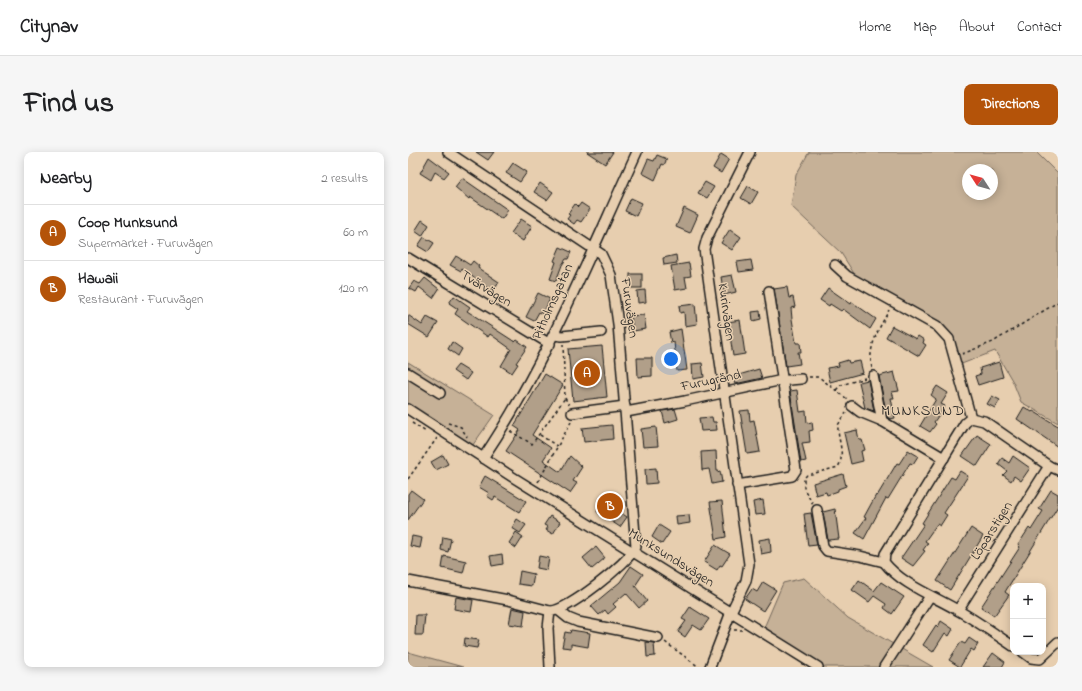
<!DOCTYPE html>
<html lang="en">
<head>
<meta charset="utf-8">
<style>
	body { margin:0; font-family:"Indie Flower",sans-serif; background:#f6f6f6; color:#202124 }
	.controls { position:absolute; right:12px; bottom:12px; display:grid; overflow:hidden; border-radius:8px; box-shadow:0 2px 10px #0003 }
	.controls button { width:36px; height:36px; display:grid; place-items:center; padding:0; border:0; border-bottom:1px solid #e0e0e0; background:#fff; color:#202124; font:20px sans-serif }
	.compass { position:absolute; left:554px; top:12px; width:36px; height:36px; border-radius:50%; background:#fff; box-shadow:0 2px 10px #0003; rotate:306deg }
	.you { position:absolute; left:263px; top:207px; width:14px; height:14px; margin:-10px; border:3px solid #fff; border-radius:50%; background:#1a73e8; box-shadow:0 0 0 6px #1a73e833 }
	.badge { display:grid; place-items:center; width:26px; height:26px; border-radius:50%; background:#b45309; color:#fff; font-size:13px; font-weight:700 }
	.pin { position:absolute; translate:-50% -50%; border:2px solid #fff; box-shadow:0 1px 4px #0006 }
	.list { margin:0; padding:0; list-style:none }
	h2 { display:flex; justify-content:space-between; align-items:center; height:52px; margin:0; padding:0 16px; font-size:17px }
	h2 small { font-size:13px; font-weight:400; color:#757577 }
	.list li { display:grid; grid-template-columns:26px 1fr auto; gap:12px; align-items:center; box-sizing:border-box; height:56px; padding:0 16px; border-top:1px solid #e0e0e0 }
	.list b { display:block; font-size:15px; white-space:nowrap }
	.list p { margin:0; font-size:13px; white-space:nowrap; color:#757577 }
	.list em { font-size:13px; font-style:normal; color:#757577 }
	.map { position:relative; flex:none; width:650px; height:515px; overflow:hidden; border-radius:8px }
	header { display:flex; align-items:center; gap:24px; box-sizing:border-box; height:56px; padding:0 20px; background:#fff; border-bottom:1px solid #e0e0e0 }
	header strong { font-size:19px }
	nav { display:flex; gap:22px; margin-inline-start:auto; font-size:14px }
	.intro { display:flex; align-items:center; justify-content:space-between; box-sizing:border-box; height:96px; padding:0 24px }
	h1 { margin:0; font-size:28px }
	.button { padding:10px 18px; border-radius:8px; background:#b45309; color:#fff; font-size:14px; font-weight:700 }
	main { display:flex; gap:24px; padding:0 24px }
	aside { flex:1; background:#fff; border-radius:8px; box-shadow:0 2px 10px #0003 }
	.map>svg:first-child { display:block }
	.green { fill:#c6b197; stroke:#71665a; fill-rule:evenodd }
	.building { fill:#b19f89; stroke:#1c1c1c }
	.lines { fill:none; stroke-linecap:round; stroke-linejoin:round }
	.minor-casing { stroke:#1c1c1c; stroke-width:12 }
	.path { stroke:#1c1c1c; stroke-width:1.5; stroke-dasharray:3 3; stroke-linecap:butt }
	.minor { stroke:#e7ceaf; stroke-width:9 }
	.labels { text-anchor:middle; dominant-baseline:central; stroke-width:3; stroke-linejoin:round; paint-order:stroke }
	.street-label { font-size:14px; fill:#1c1c1c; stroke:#e7ceaf }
	.neighbourhood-label { font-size:15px; letter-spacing:1px; fill:#1c1c1c; stroke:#e7ceaf }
</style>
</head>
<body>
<header>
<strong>Citynav</strong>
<nav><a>Home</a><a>Map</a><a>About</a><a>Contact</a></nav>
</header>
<div class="intro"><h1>Find us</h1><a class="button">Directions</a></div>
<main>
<aside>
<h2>Nearby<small>2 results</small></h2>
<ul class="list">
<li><span class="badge">A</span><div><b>Coop Munksund</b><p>Supermarket · Furuvägen</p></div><em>60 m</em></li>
<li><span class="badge">B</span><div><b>Hawaii</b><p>Restaurant · Furuvägen</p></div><em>120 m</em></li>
</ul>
</aside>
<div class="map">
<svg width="650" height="515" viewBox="0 0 650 515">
	<rect width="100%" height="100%" fill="#e7ceaf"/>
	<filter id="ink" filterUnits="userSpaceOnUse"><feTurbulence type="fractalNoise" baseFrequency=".025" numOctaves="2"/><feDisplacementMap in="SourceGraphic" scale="8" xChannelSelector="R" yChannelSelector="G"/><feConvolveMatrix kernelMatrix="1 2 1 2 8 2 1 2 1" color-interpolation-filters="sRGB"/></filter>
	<g filter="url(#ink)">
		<!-- green -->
		<g class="green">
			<path d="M401,0H628L650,22V271L613,250L605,230L587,199L551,213L545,199L521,170L447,123L433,101L383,54L388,23ZM560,18H584V42H560Z"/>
			<polygon points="0,210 86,263 62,297 0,261"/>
			<polygon points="396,426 440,466 525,515 401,515 352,485 375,431"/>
			<polygon points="0,500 55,515 0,515"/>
		</g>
		<!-- building -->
		<g class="building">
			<polygon points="68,0 86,0 80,8"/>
			<polygon points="179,0 205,0 197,12"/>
			<polygon points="313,2 321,7 313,21 305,16"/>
			<polygon points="249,3 259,7 256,13 254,12 247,28 234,21 240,7 246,9"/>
			<polygon points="21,5 41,20 36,26 27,20 23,28 12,21"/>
			<polygon points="105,11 119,20 112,30 98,21"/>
			<polygon points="54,26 100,58 94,67 62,45 61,47 47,35"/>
			<polygon points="297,30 306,35 299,46 290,41"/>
			<polygon points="132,31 145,40 139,48 126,40"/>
			<polygon points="340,34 350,40 343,52 333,46"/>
			<polygon points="223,46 234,51 228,64 217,59"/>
			<polygon points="173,51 182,57 173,70 169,68 166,72 159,67 162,63 160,62 167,52 170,55"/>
			<polygon points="276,56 290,63 282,81 268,75"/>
			<polygon points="113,67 124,74 115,89 103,81"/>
			<polygon points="14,68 21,73 14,84 7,79"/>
			<polygon points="322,77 333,85 324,98 313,91"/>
			<polygon points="16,85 26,91 20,100 10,94"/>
			<polygon points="152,95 163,100 160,107 158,107 154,113 148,129 142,127 148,110 146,109"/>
			<polygon points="268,103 269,111 256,113 255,106"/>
			<polygon points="48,104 62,113 65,109 71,114 70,116 91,130 85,140 54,117 53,119 42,113"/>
			<polygon points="343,108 345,118 331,120 329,110"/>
			<polygon points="281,111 283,124 277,125 279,136 267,138 263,114"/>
			<rect x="222" y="122" width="12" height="14"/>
			<polygon points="324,123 328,140 316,143 313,125"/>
			<polygon points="17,126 31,137 25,146 11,135 8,140 1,136 6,129 12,132"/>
			<polygon points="379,135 381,146 385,145 387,155 383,156 384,167 388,191 392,191 393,200 390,200 392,212 378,214 366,137"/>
			<polygon points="420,136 443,152 444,150 468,167 462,177 435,157 433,159 422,152 421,154 412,148"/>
			<polygon points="237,138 238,150 230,151 229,139"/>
			<polygon points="130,141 142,147 135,162 131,160 126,169 118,165"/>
			<polygon points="46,144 62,155 59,159 107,190 109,188 119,195 108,211 110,212 104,221 93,214 103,197 82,182 80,185 47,162 50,157 41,151"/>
			<polygon points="287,152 289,172 277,174 276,160 272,161 271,154"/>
			<polygon points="352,159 353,167 345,169 344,160"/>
			<polygon points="0,163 14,173 19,165 30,171 21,185 0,172"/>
			<polygon points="236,163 238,177 225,179 223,164"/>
			<polygon points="332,168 337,202 325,204 320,170"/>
			<polygon points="484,174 508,187 510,184 516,188 515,191 518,193 511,204 478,185"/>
			<polygon points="273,177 279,218 269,219 266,190 263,191 261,180"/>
			<polygon points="44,190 54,197 50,204 40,197"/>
			<polygon points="194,194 199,245 165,249 160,197"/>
			<polygon points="229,206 244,206 244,224 230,225"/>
			<polygon points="440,208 441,211 452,209 455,221 422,230 419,216 431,214 430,211"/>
			<polygon points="591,210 595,225 570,233 567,224 573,222 572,216"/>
			<polygon points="294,211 296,225 285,227 284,212"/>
			<polygon points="50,213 63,221 58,228 45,219"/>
			<polygon points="351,217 354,226 327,232 324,225"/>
			<polygon points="486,220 491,239 484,240 486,246 483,246 487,266 482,267 479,265 471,224"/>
			<polygon points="137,222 155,233 124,283 143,296 135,308 152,320 162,304 174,315 165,329 169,331 162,341 98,299 112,278 106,274"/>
			<polygon points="460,228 466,259 457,256 451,230"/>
			<polygon points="529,234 540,241 533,252 537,254 526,270 528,272 522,280 512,274 528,247 523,243"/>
			<polygon points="389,238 392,260 398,259 399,271 404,270 405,278 401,279 402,290 394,291 398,309 393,310 382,239"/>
			<polygon points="584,244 592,248 587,256 579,252"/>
			<polygon points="616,255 624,260 625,259 650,274 650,295 609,267"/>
			<polygon points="267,257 270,267 257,271 254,259"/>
			<polygon points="341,258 342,269 346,268 352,300 339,302 332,259"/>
			<polygon points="304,265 305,270 308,270 309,278 293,279 291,266"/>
			<polygon points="204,273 205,287 176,290 174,276"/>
			<polygon points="248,275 250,294 235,295 233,277"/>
			<polygon points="449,278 451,288 454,288 457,298 453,299 455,309 443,312 436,281"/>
			<polygon points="569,283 583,292 569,314 554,304"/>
			<polygon points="500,298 510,304 505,312 502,311 480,347 478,346 456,387 447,381 458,366 456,365 468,343 469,344 489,311 491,312"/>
			<polygon points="308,299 309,320 312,319 314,330 304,332 301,317 294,318 293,300"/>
			<polygon points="35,303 40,312 28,318 23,310"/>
			<polygon points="605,304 622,316 613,329 606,324 603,329 595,323 599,319 590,312 594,306 601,311"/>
			<polygon points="248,316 249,331 238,332 237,317"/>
			<polygon points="552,319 560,324 536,361 539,363 532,374 529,372 517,389 520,391 515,398 517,399 505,414 493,406 516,372 514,371 543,325 547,327"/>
			<polygon points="435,322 438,334 430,337 430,339 419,343 418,340 408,343 405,331"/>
			<polygon points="77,324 118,349 111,360 87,345 85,348 79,344 81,341 71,335"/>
			<polygon points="3,338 15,347 0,368 0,342"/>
			<polygon points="643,338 650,342 650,354 597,440 601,443 586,464 573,455 612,395 610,393 621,376 623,378 635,359 631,357"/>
			<polygon points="201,341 215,349 209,358 219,365 212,375 189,360"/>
			<polygon points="355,348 357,362 347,363 345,350"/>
			<polygon points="314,349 318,385 308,387 302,350"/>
			<polygon points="427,357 431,387 420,388 415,360"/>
			<polygon points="403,361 409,393 400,394 396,362"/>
			<polygon points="281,363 282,371 269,373 268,364"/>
			<polygon points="142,364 152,370 145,382 138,378 140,375 136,373"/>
			<polygon points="109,367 118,373 112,381 104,376"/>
			<polygon points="251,373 262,380 254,392 244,385"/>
			<polygon points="563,376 575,384 542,438 529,429"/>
			<polygon points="108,380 115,385 108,396 101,391"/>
			<polygon points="4,384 14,386 12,396 2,394"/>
			<polygon points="35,385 43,387 40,400 33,398"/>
			<polygon points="362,386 363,400 353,402 351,388"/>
			<polygon points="307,393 322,402 314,414 312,413 309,418 296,410"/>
			<polygon points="188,395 197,406 184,417 175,406"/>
			<polygon points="94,402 95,412 84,414 82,404"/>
			<polygon points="36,404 58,409 55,421 34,416"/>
			<polygon points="131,404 141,406 139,418 129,416"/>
			<polygon points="223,414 235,422 227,434 239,449 231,456 218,441 205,452 208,455 200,462 197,458 191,463 183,454 212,430"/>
			<polygon points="112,419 126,422 124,434 110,432"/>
			<polygon points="451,428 466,439 473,430 496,445 484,462 476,456 478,452 466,444 461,450 444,438"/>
			<polygon points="355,430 368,438 355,459 337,447 344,437 349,440"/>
			<polygon points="48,445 65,448 63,460 46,457"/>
			<polygon points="282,455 301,467 293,478 285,473 277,485 270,480 278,469 274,467"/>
			<polygon points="104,456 117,459 115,474 101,472"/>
			<polygon points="8,463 17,463 15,483 7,483"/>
			<polygon points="533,469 545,477 541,484 537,481 525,500 515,493 528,473 530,475"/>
			<polygon points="163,478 182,481 180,495 163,492 163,496 154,495 157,480 162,481"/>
			<polygon points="57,486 71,488 69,496 56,494"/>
			<polygon points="561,486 570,492 566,499 563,497 552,515 541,508 553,490 557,492"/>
			<polygon points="238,490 246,491 247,504 239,505"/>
			<polygon points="585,501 597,510 594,515 575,515"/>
		</g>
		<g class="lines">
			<!-- minor casing -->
			<g class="minor-casing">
				<g id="minor">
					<path d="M40,0L193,102L203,123L210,172L228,395C220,411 159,460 142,459L140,476L142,515"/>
					<polyline points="0,106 142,192"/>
					<polyline points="427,113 439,124 529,174 541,187 563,266"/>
					<polyline points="146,183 154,184 193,180"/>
					<polyline points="0,221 32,241"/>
					<polyline points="444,254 452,260 474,269 465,224"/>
					<polyline points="0,257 103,324 410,515"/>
					<polyline points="218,260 277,249 370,229 393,227"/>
					<polyline points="164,261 217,254"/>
					<polyline points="474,269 536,306"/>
					<path d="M75,306C139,211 181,104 229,0"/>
					<polyline points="329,333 384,324 388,318 361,139"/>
					<polyline points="409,358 415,394 419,399 452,404 476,410"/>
					<polyline points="0,429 100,448 142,459"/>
					<polyline points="150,458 160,466 170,470 250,486"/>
					<polyline points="550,458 641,314"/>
					<path d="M605,494C587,482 569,469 551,459C526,444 494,433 476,410L477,402L557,271L563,266L576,269L641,314L650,318"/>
					<polyline points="615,500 623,506 632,507 650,490"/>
					<polyline points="302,515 323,460 338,429 341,412 296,97 299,86 342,0"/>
					<polyline points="476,515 522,444"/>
				</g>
			</g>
			<!-- path -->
			<g class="path">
				<polyline points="155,192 157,246 161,253"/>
				<polyline points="554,202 585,190 650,150"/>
				<path d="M464,216C459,195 471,177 481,158"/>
				<polyline points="401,225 411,225 439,247"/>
				<polyline points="428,238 433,233 457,226"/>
				<polyline points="4,271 18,280"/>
				<polyline points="40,271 53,275 59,285"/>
				<polyline points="102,279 124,292 157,246"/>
				<polyline points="132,283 149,294"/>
				<polyline points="0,327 29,286"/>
				<polyline points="130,330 163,270"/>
				<path d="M405,352L396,337V326L399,323L430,315C438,302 429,287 430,273L438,261"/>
				<polyline points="326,478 334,478"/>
				<polyline points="257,490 291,515"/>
			</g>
			<!-- minor -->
			<use href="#minor" class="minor"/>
		</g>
	</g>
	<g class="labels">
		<!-- street labels -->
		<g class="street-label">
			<text transform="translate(78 137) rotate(32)">Tvärvägen</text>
			<text transform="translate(145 150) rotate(-66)">Pitholmsgatan</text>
			<text transform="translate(221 156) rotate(82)">Furuvägen</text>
			<text transform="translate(318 160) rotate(82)">Kurirvägen</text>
			<text transform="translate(303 229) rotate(-12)">Furugränd</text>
			<text transform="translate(584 379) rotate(-58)">Löparstigen</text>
			<text transform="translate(263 406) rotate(32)">Munksundsvägen</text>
		</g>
		<!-- neighbourhood labels -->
		<g class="neighbourhood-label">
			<text x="515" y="259">MUNKSUND</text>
		</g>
	</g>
</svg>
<div class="controls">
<button>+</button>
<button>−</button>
</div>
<svg class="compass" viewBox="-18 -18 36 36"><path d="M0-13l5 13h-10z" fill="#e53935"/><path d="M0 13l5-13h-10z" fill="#757577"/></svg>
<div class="you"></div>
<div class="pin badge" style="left:179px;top:221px">A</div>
<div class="pin badge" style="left:202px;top:354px">B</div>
</div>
</main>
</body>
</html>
